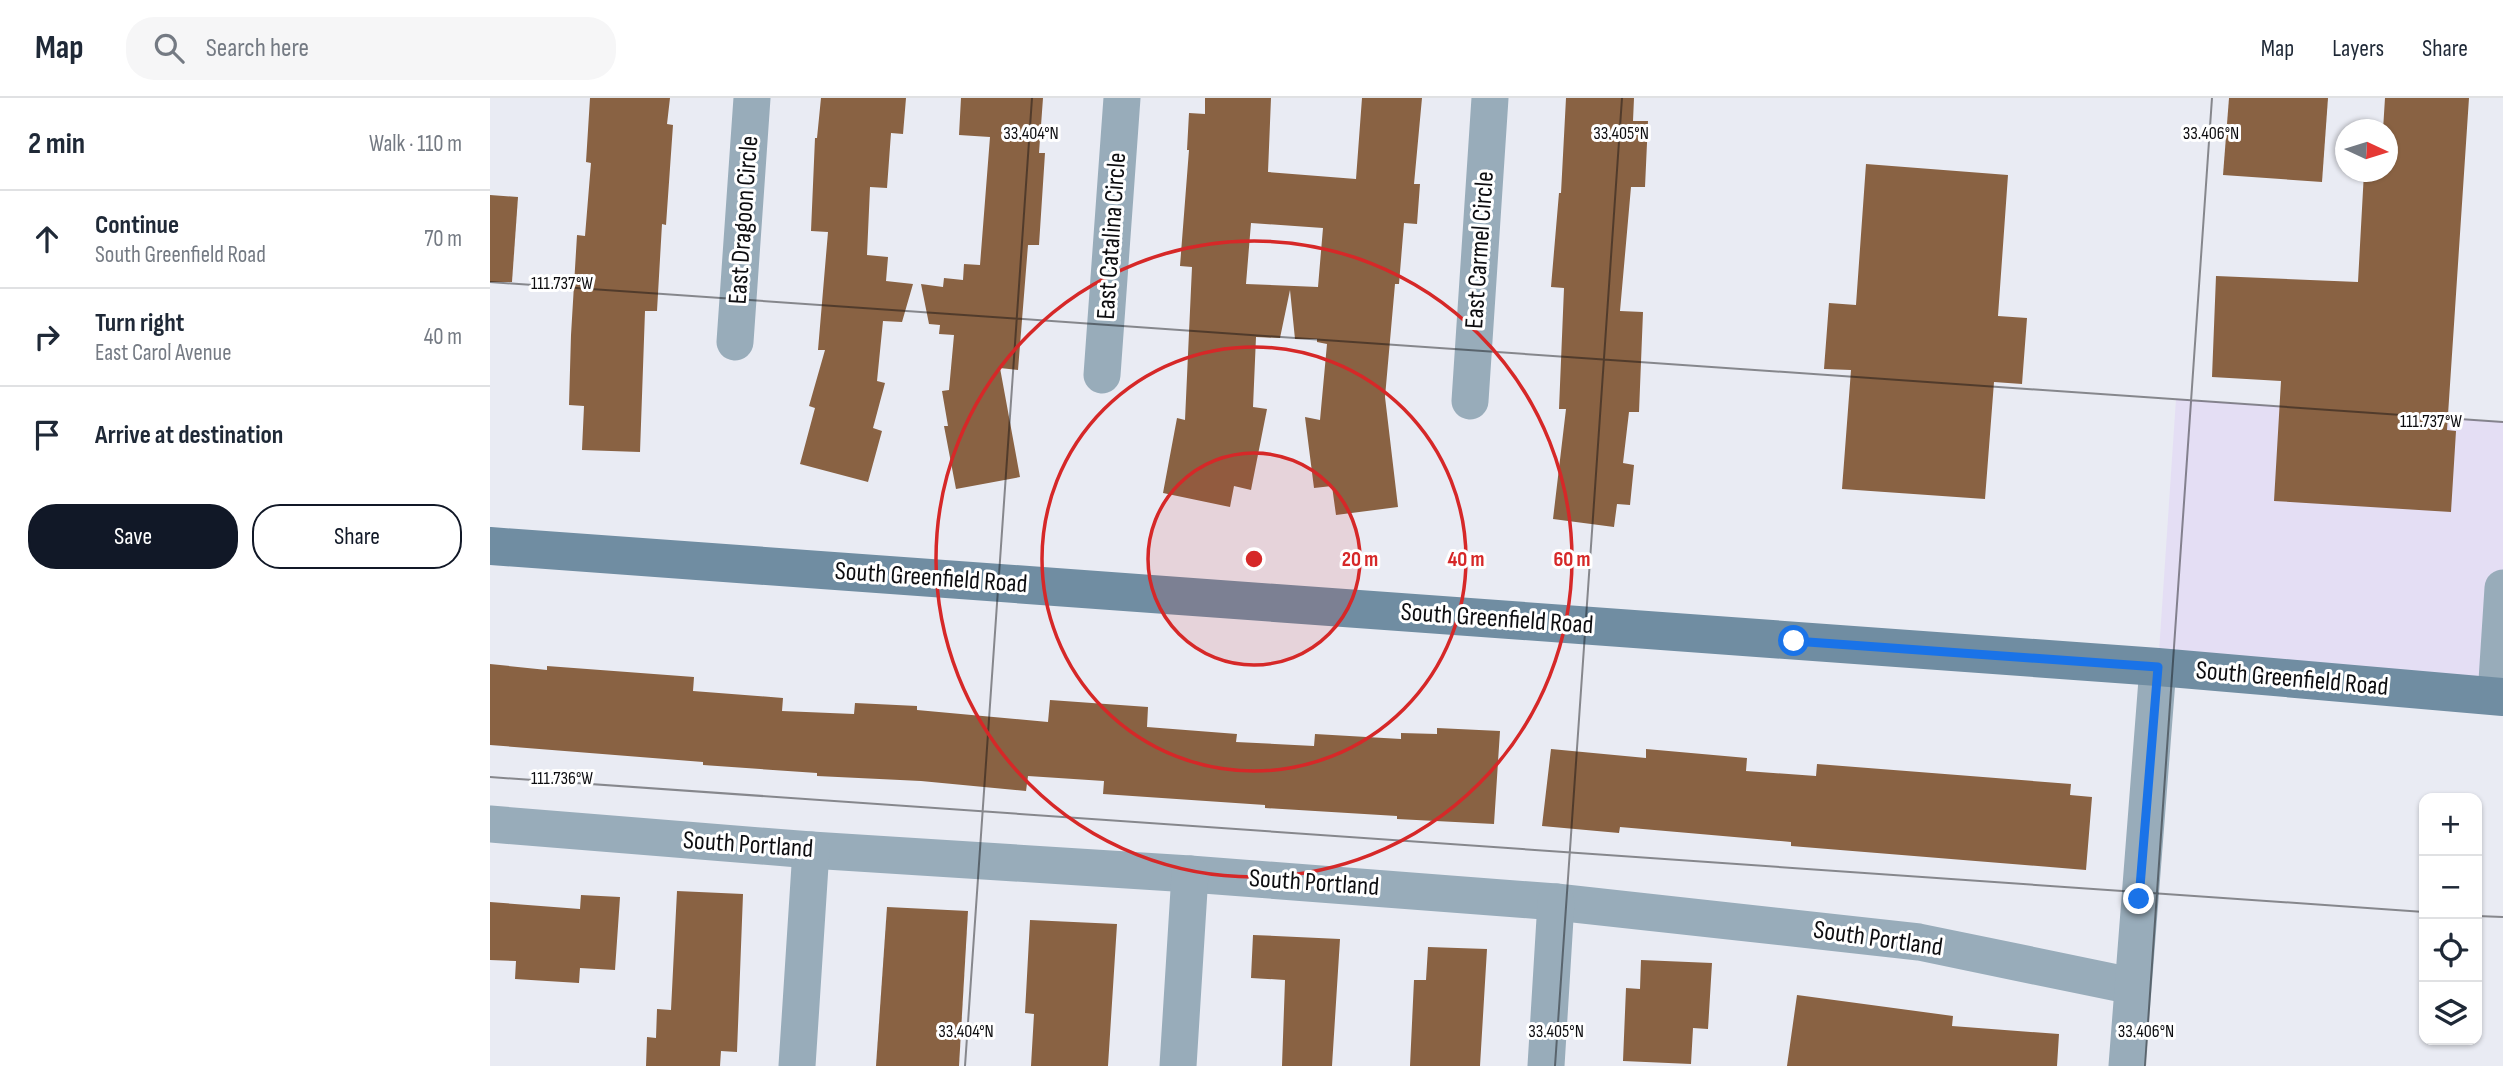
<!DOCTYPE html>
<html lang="en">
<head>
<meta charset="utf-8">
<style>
	body { margin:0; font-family:"Sofia Sans Condensed",sans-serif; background:#f6f6f7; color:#1f2937 }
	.controls { position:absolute; right:21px; bottom:21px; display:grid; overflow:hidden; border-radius:14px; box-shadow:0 2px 5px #0004 }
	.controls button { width:63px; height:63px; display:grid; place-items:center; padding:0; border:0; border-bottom:2px solid #e0e1e3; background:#fff; color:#1f2937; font:35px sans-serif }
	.compass { position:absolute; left:1845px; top:21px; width:63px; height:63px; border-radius:50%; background:#fff; box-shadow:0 2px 5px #0004; rotate:94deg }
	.stop { position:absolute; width:21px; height:21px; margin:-16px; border:5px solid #1a73e8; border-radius:50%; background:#fff }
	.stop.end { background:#1a73e8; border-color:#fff; box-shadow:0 2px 7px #0008 }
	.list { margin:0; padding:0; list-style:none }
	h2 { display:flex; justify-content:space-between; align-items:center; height:91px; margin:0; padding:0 28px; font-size:30px }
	h2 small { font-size:23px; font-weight:400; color:#747a83 }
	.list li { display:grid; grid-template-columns:46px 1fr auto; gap:21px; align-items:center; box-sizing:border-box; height:98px; padding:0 28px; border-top:2px solid #e0e1e3 }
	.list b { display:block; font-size:26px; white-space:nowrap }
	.list p { margin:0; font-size:23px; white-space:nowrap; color:#747a83 }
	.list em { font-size:23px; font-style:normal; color:#747a83 }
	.actions { display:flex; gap:14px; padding:21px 28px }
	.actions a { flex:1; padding:16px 0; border:2px solid #111827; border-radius:28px; text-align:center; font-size:24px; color:#111827 }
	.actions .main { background:#111827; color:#fff }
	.icon { flex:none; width:38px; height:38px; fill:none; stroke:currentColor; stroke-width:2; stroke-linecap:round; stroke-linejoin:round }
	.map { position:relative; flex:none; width:2013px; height:968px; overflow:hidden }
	header { display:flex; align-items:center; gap:42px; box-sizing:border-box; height:98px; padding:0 35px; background:#fff; border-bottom:2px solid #e0e1e3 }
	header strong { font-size:33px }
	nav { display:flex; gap:38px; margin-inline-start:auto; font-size:24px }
	.search { width:490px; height:63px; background:#f6f6f7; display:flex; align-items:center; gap:18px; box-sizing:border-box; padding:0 24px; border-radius:28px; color:#747a83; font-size:26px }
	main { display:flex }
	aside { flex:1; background:#fff }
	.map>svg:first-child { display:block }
	.commercial { fill:#e4def4 }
	.building { fill:#896243; fill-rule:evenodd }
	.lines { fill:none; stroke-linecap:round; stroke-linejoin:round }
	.street { stroke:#98acba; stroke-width:37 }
	.secondary { stroke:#708da2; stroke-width:38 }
	.route { stroke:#1a73e8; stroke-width:9 }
	.ticks { fill:none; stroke:#0d0d10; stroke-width:2; stroke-opacity:0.45 }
	.ring { fill:none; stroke:#d62828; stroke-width:3.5 }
	.labels { text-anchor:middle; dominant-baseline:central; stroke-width:6; stroke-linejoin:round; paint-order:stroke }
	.street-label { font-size:26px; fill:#0d0d10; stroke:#fff }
	.ticks-label { font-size:18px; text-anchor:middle; fill:#0d0d10; stroke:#fff; stroke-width:6; stroke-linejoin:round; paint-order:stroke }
	.centre { fill:#d62828; stroke:#fff; stroke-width:3.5 }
	.ring-label { font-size:21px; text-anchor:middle; font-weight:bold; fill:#d62828; stroke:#fff; stroke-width:6; stroke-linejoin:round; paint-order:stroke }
</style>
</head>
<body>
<header>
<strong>Map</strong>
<div class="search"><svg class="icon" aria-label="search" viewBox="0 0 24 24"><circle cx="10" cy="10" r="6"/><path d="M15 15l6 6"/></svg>Search here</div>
<nav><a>Map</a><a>Layers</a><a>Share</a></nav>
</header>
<main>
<aside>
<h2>2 min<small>Walk · 110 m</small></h2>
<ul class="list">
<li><svg class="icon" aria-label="ahead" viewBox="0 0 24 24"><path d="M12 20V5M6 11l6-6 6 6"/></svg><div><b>Continue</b><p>South Greenfield Road</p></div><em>70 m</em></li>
<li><svg class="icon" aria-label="right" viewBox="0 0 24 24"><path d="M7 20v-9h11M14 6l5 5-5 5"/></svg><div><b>Turn right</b><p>East Carol Avenue</p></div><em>40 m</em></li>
<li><svg class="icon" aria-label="arrive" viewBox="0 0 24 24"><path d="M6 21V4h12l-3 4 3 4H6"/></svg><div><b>Arrive at destination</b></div></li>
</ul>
<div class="actions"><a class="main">Save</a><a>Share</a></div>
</aside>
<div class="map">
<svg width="2013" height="968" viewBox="0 0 2013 968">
	<rect width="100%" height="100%" fill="#e9ebf3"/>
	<!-- commercial -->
	<polygon class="commercial" points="1686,301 2013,324 2013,596 1668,569"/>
	<!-- building -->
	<g class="building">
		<polygon points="100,0 180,0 177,26 183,27 176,127 172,126 167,213 155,213 150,354 92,352 94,308 79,307 81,237 87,137 95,138 101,65 96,64"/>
		<polygon points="331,0 416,0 413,36 401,35 397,90 380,89 377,157 398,159 396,183 423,186 412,224 393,223 387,283 395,285 383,330 392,333 378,384 310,366 325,310 319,308 335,252 328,252 338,134 321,133 325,40 327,40"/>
		<polygon points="471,0 553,0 549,55 555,55 549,147 538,147 528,272 510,270 530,379 466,391 454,328 458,328 452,293 459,292 464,237 449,236 450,227 439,226 431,186 453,189 454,180 473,182 474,166 490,167 500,39 469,37"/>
		<path d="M715,0H781L778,74L866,81L872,0H932L924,86H930L927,126L914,125L909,186H905L895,299L908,409L846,417L842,388L824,390L815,319L830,322L837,246L827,244V241H805L800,192L790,240L766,239L763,309L777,311L761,392L744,388L740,409L673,395L687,320L695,322L702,169L690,168L699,52H697L699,15L715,16ZM761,125L833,130L828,189L756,186Z"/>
		<polygon points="1076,0 1144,0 1143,23 1158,23 1155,89 1141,89 1130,213 1153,214 1149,314 1139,314 1133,365 1144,367 1140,407 1127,406 1124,429 1063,421 1076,311 1069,311 1074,190 1061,189 1069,95 1071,95"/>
		<polygon points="1739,0 1838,0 1832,84 1733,77"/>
		<polygon points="1895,0 1979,0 1957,332 1966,333 1961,414 1784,403 1791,283 1722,279 1726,178 1868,184 1874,74 1898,74 1898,32 1893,32"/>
		<polygon points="1376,66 1518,77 1508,218 1537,220 1532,286 1504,284 1495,401 1352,391 1361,272 1334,271 1339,205 1366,207"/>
		<polygon points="0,97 28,99 22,184 0,184"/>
		<polygon points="0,566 57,572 57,568 204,579 203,593 293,600 292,613 364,616 365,605 427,608 427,612 558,624 560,602 658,609 657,629 747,636 746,644 824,648 825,636 911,641 911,635 947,636 947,630 1010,633 1004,726 907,721 907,718 775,710 775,707 613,696 614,683 538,678 536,693 431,683 327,678 327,675 213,667 213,664 0,647"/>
		<polygon points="1061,651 1156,660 1156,651 1257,660 1256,673 1326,678 1327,666 1581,686 1580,697 1602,699 1596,772 1301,748 1301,744 1130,729 1129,735 1052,728"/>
		<polygon points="187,793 253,796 247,954 231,953 230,968 156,968 157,939 166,940 167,911 181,912"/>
		<polygon points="91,797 130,799 125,872 90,870 89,885 25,881 26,863 0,862 0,804 90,811"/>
		<polygon points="397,809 478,813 469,968 386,968"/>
		<polygon points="540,822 627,826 618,968 541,968 544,916 535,915"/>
		<polygon points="763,837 850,841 842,968 792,968 795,882 761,880"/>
		<polygon points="938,849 997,851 990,968 920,968 924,882 936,882"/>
		<polygon points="1151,862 1222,865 1218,931 1203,930 1201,966 1133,963 1136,890 1150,891"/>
		<polygon points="1307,897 1463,918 1462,928 1569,936 1567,968 1297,968"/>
	</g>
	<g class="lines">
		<!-- street -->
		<g class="street">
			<polyline points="245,244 262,0"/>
			<polyline points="612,277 632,0"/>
			<polyline points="980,303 1000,0"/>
			<polyline points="2006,598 2013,490"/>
			<polyline points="0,726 321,752 700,776 1066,804 1429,844 1642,888"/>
			<polyline points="307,968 321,752"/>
			<polyline points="688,968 700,776"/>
			<polyline points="1056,968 1066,804"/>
			<polyline points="1637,968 1668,569"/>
		</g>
		<!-- secondary -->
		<polyline class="secondary" points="0,448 1668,569 2013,599"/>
	</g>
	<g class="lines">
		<!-- route -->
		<polyline class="route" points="1304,543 1668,569 1649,801"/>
	</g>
	<!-- ticks -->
	<path class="ticks" d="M0,184L2013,324M0,679L1934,814M1987,818L2013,819M475,968L542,0M1065,968L1132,0M1655,968L1722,0"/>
	<!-- distance rings -->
	<circle cx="764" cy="461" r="106" fill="#d62828" fill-opacity=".12"/>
	<g class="ring">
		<circle cx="764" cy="461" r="106"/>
		<circle cx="764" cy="461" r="212"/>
		<circle cx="764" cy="461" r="318"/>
	</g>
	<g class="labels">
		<!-- street labels -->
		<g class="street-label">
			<text transform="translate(254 122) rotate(-86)">East Dragoon Circle</text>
			<text transform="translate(622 138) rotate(-86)">East Catalina Circle</text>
			<text transform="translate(990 152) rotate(-86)">East Carmel Circle</text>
			<text transform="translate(441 480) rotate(4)">South Greenfield Road</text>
			<text transform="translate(1007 521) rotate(4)">South Greenfield Road</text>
			<text transform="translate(1802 581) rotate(5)">South Greenfield Road</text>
			<text transform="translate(258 747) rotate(4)">South Portland</text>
			<text transform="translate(824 785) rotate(4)">South Portland</text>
			<text transform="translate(1388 841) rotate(8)">South Portland</text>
		</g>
	</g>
	<g class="ticks-label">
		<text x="541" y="41">33.404°N</text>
		<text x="1131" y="41">33.405°N</text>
		<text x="1721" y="41">33.406°N</text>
		<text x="72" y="191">111.737°W</text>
		<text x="1941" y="329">111.737°W</text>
		<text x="72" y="686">111.736°W</text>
		<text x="476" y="939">33.404°N</text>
		<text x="1066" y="939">33.405°N</text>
		<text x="1656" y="939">33.406°N</text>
	</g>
	<circle cx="764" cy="461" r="10" class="centre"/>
	<g class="ring-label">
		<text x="870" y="468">20 m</text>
		<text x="976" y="468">40 m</text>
		<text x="1082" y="468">60 m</text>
	</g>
</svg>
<div class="controls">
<button>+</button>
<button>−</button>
<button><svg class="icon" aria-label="locate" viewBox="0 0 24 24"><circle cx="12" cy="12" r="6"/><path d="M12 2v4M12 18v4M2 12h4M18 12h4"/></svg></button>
<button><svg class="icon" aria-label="layers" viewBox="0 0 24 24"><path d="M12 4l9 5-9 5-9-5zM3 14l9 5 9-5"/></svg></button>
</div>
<svg class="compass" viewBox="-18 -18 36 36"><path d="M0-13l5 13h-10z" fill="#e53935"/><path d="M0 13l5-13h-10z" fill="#747a83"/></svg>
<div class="stop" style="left:1304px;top:543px"></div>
<div class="stop end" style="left:1649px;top:801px"></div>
</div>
</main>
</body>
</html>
